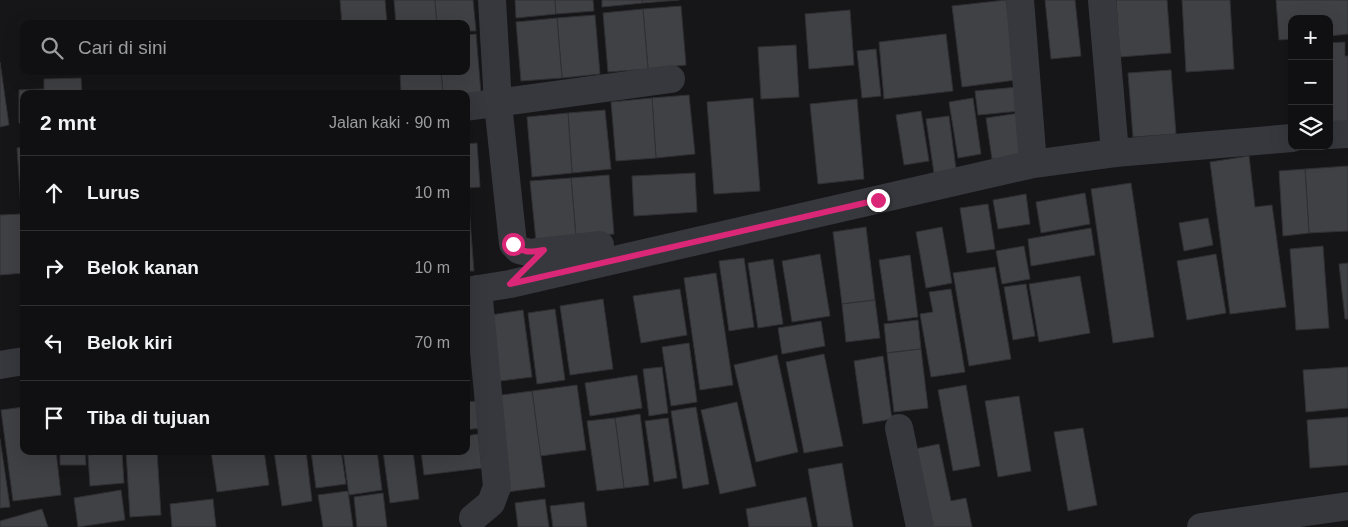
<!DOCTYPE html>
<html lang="id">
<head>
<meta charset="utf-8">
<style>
	body { margin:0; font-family:Helvetica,sans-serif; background:#1e1e20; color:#f1f3f6 }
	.controls { position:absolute; right:15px; top:15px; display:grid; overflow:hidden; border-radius:10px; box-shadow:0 5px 20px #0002 }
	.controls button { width:45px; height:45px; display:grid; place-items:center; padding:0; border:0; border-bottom:1px solid #303032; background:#101012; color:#f1f3f6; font:25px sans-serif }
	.stop { position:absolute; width:15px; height:15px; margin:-11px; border:4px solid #db2777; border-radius:50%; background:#fff }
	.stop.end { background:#db2777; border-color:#fff; box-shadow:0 1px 5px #0008 }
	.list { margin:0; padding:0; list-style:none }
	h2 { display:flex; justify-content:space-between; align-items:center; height:65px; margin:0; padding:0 20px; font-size:21px }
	h2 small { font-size:16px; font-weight:400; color:#9c9d9f }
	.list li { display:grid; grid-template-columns:32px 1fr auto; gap:15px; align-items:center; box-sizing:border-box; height:75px; padding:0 20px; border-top:1px solid #303032 }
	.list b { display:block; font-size:19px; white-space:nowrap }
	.list em { font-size:16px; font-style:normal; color:#9c9d9f }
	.icon { flex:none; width:28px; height:28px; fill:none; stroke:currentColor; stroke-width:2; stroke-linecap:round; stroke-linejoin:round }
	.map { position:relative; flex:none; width:1348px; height:527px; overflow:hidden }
	.search { position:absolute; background:#101012; box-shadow:0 5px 20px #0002; left:20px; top:20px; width:450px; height:55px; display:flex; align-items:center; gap:12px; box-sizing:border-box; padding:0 18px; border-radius:10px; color:#9c9d9f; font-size:19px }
	.panel { position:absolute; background:#101012; box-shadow:0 5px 20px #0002; left:20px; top:90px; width:450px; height:365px; border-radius:10px }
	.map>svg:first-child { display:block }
	.building { fill:#404145; stroke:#303034 }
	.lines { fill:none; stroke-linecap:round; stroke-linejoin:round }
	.minor { stroke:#37383d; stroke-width:28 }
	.route { stroke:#db2777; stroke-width:6 }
</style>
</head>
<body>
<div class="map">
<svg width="1348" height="527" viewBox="0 0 1348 527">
	<rect width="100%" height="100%" fill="#161618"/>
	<!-- building -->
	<g class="building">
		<polygon points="340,0 385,0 387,24 342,24"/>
		<polygon points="394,0 435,0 437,24 396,24"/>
		<polygon points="435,0 473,0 476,31 466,31 466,24 437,24"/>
		<polygon points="515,0 555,0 556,14 516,18"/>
		<polygon points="555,0 593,0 594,11 556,14"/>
		<polygon points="602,0 642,0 643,3 602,7"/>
		<polygon points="642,0 679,0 643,3"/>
		<polygon points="1006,0 1016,80 962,87 952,6"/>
		<polygon points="1045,0 1075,0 1081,56 1051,59"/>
		<polygon points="1116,0 1167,0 1171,53 1120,57"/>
		<polygon points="1182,0 1230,0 1234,69 1186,72"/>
		<polygon points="1276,0 1348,0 1348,34 1329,36 1329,19 1292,19 1292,39 1279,40"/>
		<polygon points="681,6 686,65 648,69 643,9"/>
		<polygon points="643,9 648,69 608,72 603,13"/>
		<polygon points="850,10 854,65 809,69 805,14"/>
		<polygon points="595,15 600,74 562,78 557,18"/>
		<polygon points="557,18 562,78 521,81 516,22"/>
		<polygon points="476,34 481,94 443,94 441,71 466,71 466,35"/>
		<polygon points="946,34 953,91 884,99 879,42"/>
		<polygon points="1345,42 1345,56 1348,56 1348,123 1329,124 1329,43"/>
		<polygon points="796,45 799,97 761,99 758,47"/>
		<polygon points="876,49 881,96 862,98 857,51"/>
		<polygon points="0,62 9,125 0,127"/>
		<polygon points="1171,70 1176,134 1133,137 1128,73"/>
		<polygon points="400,71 441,71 443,94 401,94"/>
		<polygon points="81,78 82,94 24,94 24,123 19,123 19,90 44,89 44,79"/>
		<polygon points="1018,87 1020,111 978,115 975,91"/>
		<polygon points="689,95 695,154 656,158 652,98"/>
		<polygon points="652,98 656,158 616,161 611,102"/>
		<polygon points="753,98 760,191 714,194 707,102"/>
		<polygon points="973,98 981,154 958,158 949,102"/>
		<polygon points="857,99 864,179 818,184 810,104"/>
		<polygon points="605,110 611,169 572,173 568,113"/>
		<polygon points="921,111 929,161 904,165 896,115"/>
		<polygon points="568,113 572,173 532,177 527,117"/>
		<polygon points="1020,113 1025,155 992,159 986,118"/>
		<polygon points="949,116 956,169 934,173 926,119"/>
		<polygon points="477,143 480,187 466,188 466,144"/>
		<polygon points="24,147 24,252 17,148"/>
		<polygon points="1249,156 1255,207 1272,205 1286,307 1230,314 1210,162"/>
		<polygon points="1348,166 1348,231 1309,233 1305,169"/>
		<polygon points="1305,169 1309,233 1283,236 1279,171"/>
		<polygon points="695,173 697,212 634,216 632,176"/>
		<polygon points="609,175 614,234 576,237 571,178"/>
		<polygon points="571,178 576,237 536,241 530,181"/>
		<polygon points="1131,183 1154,337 1113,343 1091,189"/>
		<polygon points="1085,193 1090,224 1041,233 1036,202"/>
		<polygon points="468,194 474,271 466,271 466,195"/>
		<polygon points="1026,194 1030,224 998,229 993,200"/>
		<polygon points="988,204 995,249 967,253 960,208"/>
		<polygon points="21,214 24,273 0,275 0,215"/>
		<polygon points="1208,218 1213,245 1184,251 1179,223"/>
		<polygon points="866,227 875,300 842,304 833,232"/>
		<polygon points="942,227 952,283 926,288 916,232"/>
		<polygon points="1091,228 1095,255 1031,266 1028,239"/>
		<polygon points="1024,246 1030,279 1002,284 996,251"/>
		<polygon points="1323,246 1329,328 1296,330 1290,249"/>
		<polygon points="820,254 830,316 792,322 782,261"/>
		<polygon points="1216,254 1226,313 1187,320 1177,261"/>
		<polygon points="910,255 918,317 888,321 879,260"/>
		<polygon points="744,258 754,327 729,331 719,261"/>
		<polygon points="773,259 783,324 758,328 748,263"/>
		<polygon points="1348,263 1348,319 1345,319 1339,264"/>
		<polygon points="995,267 1011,359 969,366 953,273"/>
		<polygon points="716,273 733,385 700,390 684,278"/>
		<polygon points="1080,276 1090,333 1039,342 1029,284"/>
		<polygon points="1026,284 1035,336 1013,340 1004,287"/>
		<polygon points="680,289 687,335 641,343 633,296"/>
		<polygon points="951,289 965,372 931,377 920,314 933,312 929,292"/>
		<polygon points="603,299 613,369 570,375 560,306"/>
		<polygon points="875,300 880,338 846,342 842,304"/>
		<polygon points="555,309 565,380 537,384 528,313"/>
		<polygon points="523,310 532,377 500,381 491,315"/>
		<polygon points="918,320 921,349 887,353 884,324"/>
		<polygon points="821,321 825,346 782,354 778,328"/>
		<polygon points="689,343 697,402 671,406 662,347"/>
		<polygon points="921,349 928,408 894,412 887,353"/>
		<polygon points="824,354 843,446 804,453 786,362"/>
		<polygon points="777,355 798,452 756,462 734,365"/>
		<polygon points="883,356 892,419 863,424 854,361"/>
		<polygon points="662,367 668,413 649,416 643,369"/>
		<polygon points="1348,367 1348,408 1306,412 1303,370"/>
		<polygon points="637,375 642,408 590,416 585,383"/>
		<polygon points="577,385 586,450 540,456 532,391"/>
		<polygon points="966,385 980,466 953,471 938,390"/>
		<polygon points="532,391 545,487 507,492 494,396"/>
		<polygon points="1019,396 1031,471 998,477 985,401"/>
		<polygon points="478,401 480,428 466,430 466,402"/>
		<polygon points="737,402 756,486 720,494 701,410"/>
		<polygon points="24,407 24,451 56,451 61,495 13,501 1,410"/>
		<polygon points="696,407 709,484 683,489 671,411"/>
		<polygon points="640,414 649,485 624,488 615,418"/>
		<polygon points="1348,417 1348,465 1310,468 1307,420"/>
		<polygon points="615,418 624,488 597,491 587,421"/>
		<polygon points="668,418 677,478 654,482 645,421"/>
		<polygon points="1083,428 1097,505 1068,511 1054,432"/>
		<polygon points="478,434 482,468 424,475 421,451 466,451 466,436"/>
		<polygon points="0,439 10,507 0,508"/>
		<polygon points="939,444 951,501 966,498 972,527 926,527 910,450"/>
		<polygon points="60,451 85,451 86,465 60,465"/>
		<polygon points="126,451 157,451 161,515 130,517"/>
		<polygon points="211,451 264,451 269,485 217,492"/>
		<polygon points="274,451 306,451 312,501 282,506"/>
		<polygon points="311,451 341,451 346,484 316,488"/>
		<polygon points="343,451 377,451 382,490 349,495"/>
		<polygon points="383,451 413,451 419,499 390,503"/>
		<polygon points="122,452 124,483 90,486 88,455"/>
		<polygon points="842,463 853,527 818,527 808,469"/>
		<polygon points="121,490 125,520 78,527 74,498"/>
		<polygon points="348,491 353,527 323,527 318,495"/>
		<polygon points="383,493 387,527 357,527 354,497"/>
		<polygon points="806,497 812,527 749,527 746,509"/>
		<polygon points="213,499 216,527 172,527 170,504"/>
		<polygon points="545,499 549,527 518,527 515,503"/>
		<polygon points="584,502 587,527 553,527 550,506"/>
		<polygon points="42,509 48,527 0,527 0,521"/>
	</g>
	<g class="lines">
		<!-- minor -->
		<g class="minor">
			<polyline points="492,0 498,104 513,244 519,250 530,253 600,245"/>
			<polyline points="1020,0 1033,164"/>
			<polyline points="1102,0 1115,153"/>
			<polyline points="466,107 671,79"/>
			<polyline points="1329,135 1348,134"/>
			<polyline points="466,291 510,284 1033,164 1115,153 1292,138"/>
			<polyline points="0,365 24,361"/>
			<polyline points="899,428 920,527"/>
			<polyline points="473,518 491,503 497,487 478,289"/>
			<polyline points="1201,527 1348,506"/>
		</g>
	</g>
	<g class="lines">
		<!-- route -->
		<path class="route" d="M513,244C523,254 532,252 544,250L510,284L878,200"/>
	</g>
</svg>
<div class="controls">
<button>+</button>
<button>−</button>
<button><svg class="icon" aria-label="layers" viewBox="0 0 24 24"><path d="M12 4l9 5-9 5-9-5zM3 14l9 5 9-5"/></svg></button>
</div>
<div class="stop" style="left:513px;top:244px"></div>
<div class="stop end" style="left:878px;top:200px"></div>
<div class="search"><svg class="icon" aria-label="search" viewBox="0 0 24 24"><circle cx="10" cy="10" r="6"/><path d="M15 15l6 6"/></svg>Cari di sini</div>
<section class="panel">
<h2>2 mnt<small>Jalan kaki · 90 m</small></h2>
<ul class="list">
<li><svg class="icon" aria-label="ahead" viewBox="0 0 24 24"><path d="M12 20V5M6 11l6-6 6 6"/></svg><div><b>Lurus</b></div><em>10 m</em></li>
<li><svg class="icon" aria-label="right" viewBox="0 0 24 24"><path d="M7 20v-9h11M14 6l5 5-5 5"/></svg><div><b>Belok kanan</b></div><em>10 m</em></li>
<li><svg class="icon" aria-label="left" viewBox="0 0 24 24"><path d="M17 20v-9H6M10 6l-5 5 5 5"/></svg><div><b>Belok kiri</b></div><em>70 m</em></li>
<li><svg class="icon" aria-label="arrive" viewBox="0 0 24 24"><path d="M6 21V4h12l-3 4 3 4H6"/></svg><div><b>Tiba di tujuan</b></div></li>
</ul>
</section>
</div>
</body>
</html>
